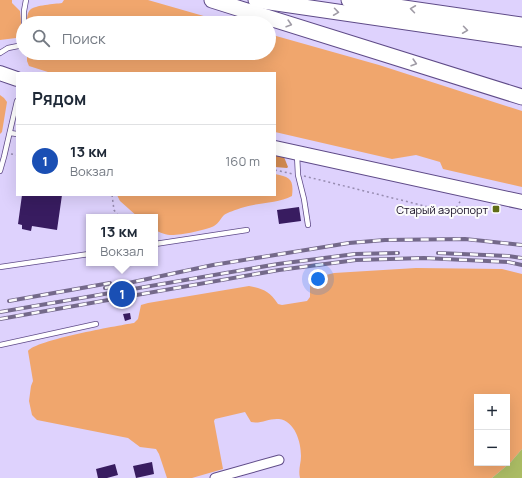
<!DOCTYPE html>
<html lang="ru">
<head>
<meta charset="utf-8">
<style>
	body { margin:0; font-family:Manrope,sans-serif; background:#f2f2f3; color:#1f2937 }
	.controls { position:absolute; right:12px; bottom:12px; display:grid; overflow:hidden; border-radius:0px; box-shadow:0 4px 16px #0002 }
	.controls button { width:36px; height:36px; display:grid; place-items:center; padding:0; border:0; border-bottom:1px solid #e0e1e3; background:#fff; color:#1f2937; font:20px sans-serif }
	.you { position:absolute; left:318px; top:279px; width:14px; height:14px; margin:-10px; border:3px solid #fff; border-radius:50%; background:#1a73e8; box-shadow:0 0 0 6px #1a73e833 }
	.badge { display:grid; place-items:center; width:26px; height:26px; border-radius:50%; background:#0f766e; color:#fff; font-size:13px; font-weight:700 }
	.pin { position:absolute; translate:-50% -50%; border:2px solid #fff; box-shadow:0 1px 4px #0006 }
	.popup { position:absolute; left:86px; top:214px; width:72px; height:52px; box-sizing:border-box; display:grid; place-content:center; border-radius:0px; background:#fff; filter:drop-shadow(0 1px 3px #0005); font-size:13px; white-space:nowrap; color:#747a83 }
	.popup b { font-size:15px; color:#1f2937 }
	.popup::after { content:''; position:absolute; left:50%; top:100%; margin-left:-8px; border:8px solid transparent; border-top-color:#fff }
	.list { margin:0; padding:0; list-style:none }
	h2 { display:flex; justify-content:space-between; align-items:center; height:52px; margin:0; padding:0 16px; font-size:17px }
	h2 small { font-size:13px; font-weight:400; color:#747a83 }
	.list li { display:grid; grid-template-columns:26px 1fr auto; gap:12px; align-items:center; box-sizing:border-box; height:72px; padding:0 16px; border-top:1px solid #e0e1e3 }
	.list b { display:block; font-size:15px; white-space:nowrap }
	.list p { margin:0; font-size:13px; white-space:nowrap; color:#747a83 }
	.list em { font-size:13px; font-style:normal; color:#747a83 }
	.icon { flex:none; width:22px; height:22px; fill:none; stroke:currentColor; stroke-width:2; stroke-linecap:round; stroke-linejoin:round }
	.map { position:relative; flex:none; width:522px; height:478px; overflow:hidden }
	.search { position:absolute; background:#fff; box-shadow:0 4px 16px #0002; left:16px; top:16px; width:260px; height:44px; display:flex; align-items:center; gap:10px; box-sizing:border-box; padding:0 14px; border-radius:22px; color:#747a83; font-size:15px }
	.panel { position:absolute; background:#fff; box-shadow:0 4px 16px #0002; left:16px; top:72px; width:260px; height:124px; border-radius:0px }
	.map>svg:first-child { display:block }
	.green { fill:#f0a66d; fill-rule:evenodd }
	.forest { fill:#d28a51 }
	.water { fill:#abbc64 }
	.building { fill:#381c60 }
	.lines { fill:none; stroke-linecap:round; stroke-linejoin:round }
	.service-casing { stroke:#5f4b88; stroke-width:6 }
	.minor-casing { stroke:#5f4b88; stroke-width:11 }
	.primary-casing { stroke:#5f4b88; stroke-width:16 }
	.trunk-casing { stroke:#5f4b88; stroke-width:17 }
	.path { stroke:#978cb0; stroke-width:1.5; stroke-dasharray:2 3; stroke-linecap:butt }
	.service { stroke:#fff; stroke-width:4.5 }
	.minor { stroke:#fff; stroke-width:9 }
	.primary { stroke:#fff; stroke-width:14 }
	.trunk { stroke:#fff; stroke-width:15 }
	.rail-casing { stroke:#74698a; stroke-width:4 }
	.rail { stroke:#fbfbfb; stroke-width:2.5; stroke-dasharray:8; stroke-linecap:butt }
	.oneway { stroke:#a09ca6 }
	.poi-dot { fill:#606d16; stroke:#fbfbfb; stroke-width:1.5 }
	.labels { text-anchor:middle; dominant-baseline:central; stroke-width:4; stroke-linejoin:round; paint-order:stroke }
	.poi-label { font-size:11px; fill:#110820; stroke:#fbfbfb; text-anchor:end }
</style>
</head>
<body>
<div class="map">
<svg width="522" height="478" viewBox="0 0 522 478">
	<rect width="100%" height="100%" fill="#ded2fd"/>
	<!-- green -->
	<g class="green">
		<path d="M0,0H12V3L20,11C21,21 23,30 16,38L0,40Z"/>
		<path d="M64,0H148L228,23H27C27,19 27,13 30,10C35,5 55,4 62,3Z"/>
		<polygon points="269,34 379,65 522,111 522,187 443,169 440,162 416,155 392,159 275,132 275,73 51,73 29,66 27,61 27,53 269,53"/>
		<polygon points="0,95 4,98 7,102 2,132 0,134"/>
		<path d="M275,174C290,177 294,179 292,196C277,204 258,202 241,208C236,210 228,212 224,215C221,218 219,223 214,226C207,230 181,235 172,235C167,235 159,233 155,229V217H138L120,201L117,195H275Z"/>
		<path d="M416,268L502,269L522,274V449L510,463L492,478H300C298,469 301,464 301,456C301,442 295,421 279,419C269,418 261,424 251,422L245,412L215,419L214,421L223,469L192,478H167L159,454L156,449L140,447L128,438L37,420L32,415L29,401L31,386L33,381L28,351C36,340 116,326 134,323L138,319L141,305L148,303L249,286C264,289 269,291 278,304L282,305L307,301L310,297V283L318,277L334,273ZM477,397H507V463H477Z"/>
	</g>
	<!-- forest -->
	<polygon class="forest" points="275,154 284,157 288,167 287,168 275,167"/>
	<!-- water -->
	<polygon class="water" points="522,449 522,478 492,478 510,463"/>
	<!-- building -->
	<g class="building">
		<polygon points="22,195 62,195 57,230 32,226 31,231 22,229 22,225 18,224"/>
		<polygon points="299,207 301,221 279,224 277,210"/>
		<polygon points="130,313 131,319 125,321 123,314"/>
		<polygon points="152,462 154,474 136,478 133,466"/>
		<polygon points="115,464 118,475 107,478 98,478 96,469"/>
	</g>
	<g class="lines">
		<!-- service casing -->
		<g class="service-casing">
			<g id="service">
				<polyline points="24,23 24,11 26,0"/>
				<polyline points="0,53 8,48 23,45"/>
				<polyline points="10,133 17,134"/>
				<polyline points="297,155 298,175 304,199 308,225"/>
				<polyline points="0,171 4,157 17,101"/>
				<polyline points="155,244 247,230"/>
				<polyline points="0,267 89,254"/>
				<polyline points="0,345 96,324"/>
			</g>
		</g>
		<!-- minor casing -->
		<g class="minor-casing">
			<polyline id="minor" points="215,478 279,460"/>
		</g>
		<!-- primary casing -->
		<g class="primary-casing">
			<g id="primary">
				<polyline points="0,73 17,79"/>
				<polyline points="275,148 522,202"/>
			</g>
		</g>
		<!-- trunk casing -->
		<g class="trunk-casing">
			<g id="trunk">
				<polyline points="212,0 522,97"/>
				<polyline points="256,0 522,39"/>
				<polyline points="349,0 522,25"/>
			</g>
		</g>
		<!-- path -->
		<g class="path">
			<polyline points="11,154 17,155"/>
			<polyline points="275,170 293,174"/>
			<polyline points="304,176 453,213 461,200"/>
			<polyline points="112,195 114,210 119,217"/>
		</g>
		<!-- service -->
		<use href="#service" class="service"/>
		<!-- minor -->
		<use href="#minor" class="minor"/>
		<!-- primary -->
		<use href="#primary" class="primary"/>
		<!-- trunk -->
		<use href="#trunk" class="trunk"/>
		<!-- rail casing -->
		<g class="rail-casing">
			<g id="rail">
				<polyline points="438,253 508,256 522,258"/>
				<polyline points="105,288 213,265 349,243 385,240 465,239 522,245"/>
				<polyline points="9,301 110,283"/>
				<polyline points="0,312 278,264 355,254 398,253"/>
				<polyline points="0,319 279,270 356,260 424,258 508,262 522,265"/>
			</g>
		</g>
		<!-- rail -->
		<use href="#rail" class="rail"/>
	</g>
	<!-- one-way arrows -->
	<defs><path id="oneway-chevron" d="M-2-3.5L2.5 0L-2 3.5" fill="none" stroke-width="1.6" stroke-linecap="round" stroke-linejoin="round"/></defs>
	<g class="oneway">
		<use href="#oneway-chevron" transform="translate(413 9) rotate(-172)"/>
		<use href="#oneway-chevron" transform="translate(336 12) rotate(8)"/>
		<use href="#oneway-chevron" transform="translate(289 24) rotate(17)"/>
		<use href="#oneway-chevron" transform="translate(465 30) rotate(8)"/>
		<use href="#oneway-chevron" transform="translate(414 63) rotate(17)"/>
	</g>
	<!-- markers -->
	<rect class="poi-dot" x="492" y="205" width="8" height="8" rx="2"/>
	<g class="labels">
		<!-- poi labels -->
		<g class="poi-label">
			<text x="488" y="209">Старый аэропорт</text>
		</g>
	</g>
</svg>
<div class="controls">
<button>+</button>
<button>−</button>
</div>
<div class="you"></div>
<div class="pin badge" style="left:122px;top:294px;background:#1a4fb4">1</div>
<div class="popup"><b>13 км</b>Вокзал</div>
<div class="search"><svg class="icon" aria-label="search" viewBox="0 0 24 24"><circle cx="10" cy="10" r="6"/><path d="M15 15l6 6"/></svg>Поиск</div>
<section class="panel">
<h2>Рядом<small></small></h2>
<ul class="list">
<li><span class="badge" style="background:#1a4fb4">1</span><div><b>13 км</b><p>Вокзал</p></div><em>160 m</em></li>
</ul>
</section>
</div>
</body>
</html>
